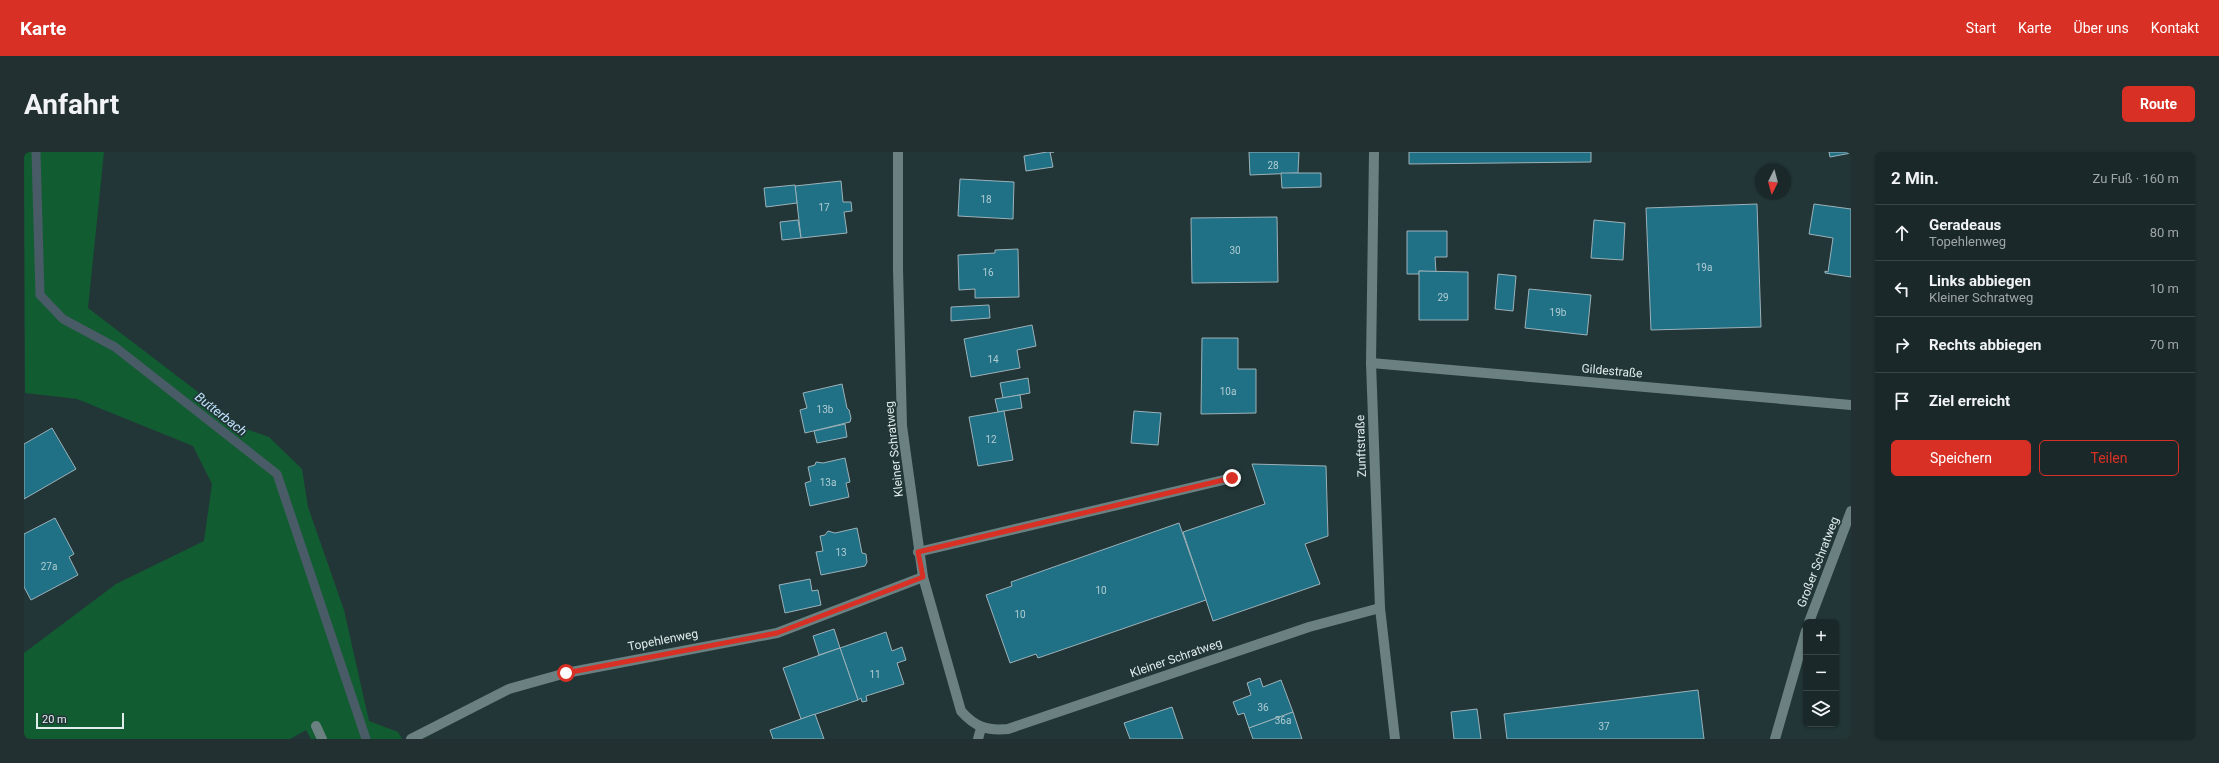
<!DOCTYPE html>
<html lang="de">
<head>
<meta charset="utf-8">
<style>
	body { margin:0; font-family:Roboto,sans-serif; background:#233031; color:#f1f3f6 }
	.controls { position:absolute; right:12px; bottom:12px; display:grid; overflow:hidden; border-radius:6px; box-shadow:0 1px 3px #0004 }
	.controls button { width:36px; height:36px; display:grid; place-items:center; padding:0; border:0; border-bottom:1px solid #384446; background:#1a2829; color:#f1f3f6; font:20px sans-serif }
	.compass { position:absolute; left:1731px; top:12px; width:36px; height:36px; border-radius:50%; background:#1a2829; box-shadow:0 1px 3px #0004; rotate:186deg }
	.scale { position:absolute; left:12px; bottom:10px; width:88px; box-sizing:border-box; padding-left:4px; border:2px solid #e1eded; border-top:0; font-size:11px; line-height:14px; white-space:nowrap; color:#e1eded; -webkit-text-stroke:3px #223637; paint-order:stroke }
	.stop { position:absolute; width:12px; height:12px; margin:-9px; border:3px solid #d93025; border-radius:50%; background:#fff }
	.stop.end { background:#d93025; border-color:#fff; box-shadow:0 1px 4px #0008 }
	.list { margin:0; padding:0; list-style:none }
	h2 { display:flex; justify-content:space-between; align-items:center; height:52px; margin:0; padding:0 16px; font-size:17px }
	h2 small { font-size:13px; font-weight:400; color:#9fa6a8 }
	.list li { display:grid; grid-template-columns:26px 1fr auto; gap:12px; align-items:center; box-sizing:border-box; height:56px; padding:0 16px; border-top:1px solid #384446 }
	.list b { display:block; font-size:15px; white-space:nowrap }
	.list p { margin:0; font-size:13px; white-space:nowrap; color:#9fa6a8 }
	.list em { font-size:13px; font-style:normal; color:#9fa6a8 }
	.actions { display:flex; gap:8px; padding:12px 16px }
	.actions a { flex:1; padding:9px 0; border:1px solid #d93025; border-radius:6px; text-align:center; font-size:14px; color:#d93025 }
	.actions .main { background:#d93025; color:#fff }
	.icon { flex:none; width:22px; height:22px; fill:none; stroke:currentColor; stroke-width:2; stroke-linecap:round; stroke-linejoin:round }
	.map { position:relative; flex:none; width:1827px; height:587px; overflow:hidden; border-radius:6px }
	header { display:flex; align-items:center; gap:24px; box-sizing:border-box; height:56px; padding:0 20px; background:#d93025; color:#fff }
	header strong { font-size:19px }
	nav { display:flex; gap:22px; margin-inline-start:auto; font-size:14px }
	.intro { display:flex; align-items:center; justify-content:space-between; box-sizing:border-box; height:96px; padding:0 24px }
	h1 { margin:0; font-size:28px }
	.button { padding:10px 18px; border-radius:6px; background:#d93025; color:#fff; font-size:14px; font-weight:700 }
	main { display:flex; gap:24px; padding:0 24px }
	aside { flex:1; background:#1a2829; border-radius:6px; box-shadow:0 1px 3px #0004 }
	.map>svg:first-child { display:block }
	.green { fill:#125c32 }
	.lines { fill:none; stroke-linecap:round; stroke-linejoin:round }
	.stream { stroke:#485b66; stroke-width:9 }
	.building { fill:#207086; stroke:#9db2b9 }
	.minor { stroke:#6b8181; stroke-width:10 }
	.route { stroke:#d93025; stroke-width:5 }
	.labels { text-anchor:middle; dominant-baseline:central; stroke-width:3.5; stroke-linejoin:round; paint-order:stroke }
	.number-label { font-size:10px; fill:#b1ced3 }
	.street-label { font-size:12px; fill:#e1eded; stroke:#223637 }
	.water-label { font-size:13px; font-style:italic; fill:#c0e3fe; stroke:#223637 }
</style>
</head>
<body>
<header>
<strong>Karte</strong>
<nav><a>Start</a><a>Karte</a><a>Über uns</a><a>Kontakt</a></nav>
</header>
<div class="intro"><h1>Anfahrt</h1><a class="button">Route</a></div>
<main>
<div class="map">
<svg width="1827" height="587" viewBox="0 0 1827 587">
	<rect width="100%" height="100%" fill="#223637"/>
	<!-- green -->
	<polygon class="green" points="0,0 80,0 64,156 174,240 200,269 245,285 278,317 284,355 320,458 345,569 374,580 378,587 287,587 282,578 266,587 0,587 0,501 92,432 180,389 188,332 169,294 53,247 1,241"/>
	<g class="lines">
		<!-- stream -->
		<polyline class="stream" points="12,0 16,143 39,167 91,195 253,322 342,587"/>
	</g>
	<!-- building -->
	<g class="building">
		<polygon points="1023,0 1030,0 1026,0 1029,15 1002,19 1000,4"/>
		<polygon points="1225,0 1275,0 1274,21 1226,23"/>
		<polygon points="1385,0 1567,0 1567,10 1385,12"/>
		<polygon points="1805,0 1827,0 1827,1 1806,5"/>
		<polygon points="1257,21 1297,21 1297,35 1258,36"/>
		<polygon points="936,27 990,30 989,67 934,64"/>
		<polygon points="817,29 819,50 827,50 828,59 820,60 823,81 777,86 771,34"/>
		<polygon points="771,33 773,51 742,55 740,36"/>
		<polygon points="1733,52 1737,175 1627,178 1622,56"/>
		<polygon points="1790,52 1827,57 1827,125 1801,121 1801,119 1804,120 1809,86 1785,82"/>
		<polygon points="1253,65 1254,130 1168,131 1167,66"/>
		<polygon points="774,68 777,86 758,88 756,70"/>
		<polygon points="1570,68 1601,71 1599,108 1567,106"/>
		<polygon points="1383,79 1423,79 1423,105 1411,105 1412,120 1395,119 1395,122 1383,122"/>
		<polygon points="994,97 995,145 951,146 951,137 935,138 934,103 971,101 971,98"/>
		<polygon points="1395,119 1444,120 1444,168 1395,168"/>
		<polygon points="1474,122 1492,124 1489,159 1471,157"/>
		<polygon points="1505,137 1567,143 1563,183 1501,176"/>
		<polygon points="965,153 966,166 927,169 927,155"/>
		<polygon points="1008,173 1012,194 993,198 996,216 947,225 940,187"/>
		<polygon points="1178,186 1214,186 1214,217 1232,217 1232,261 1177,262"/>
		<polygon points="1004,226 1006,241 979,246 976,231"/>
		<polygon points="818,232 823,256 825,258 827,266 826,270 781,281 776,258 783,256 779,241"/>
		<polygon points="996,243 998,256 974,260 971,247"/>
		<polygon points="980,259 989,308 954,314 945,265"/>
		<polygon points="1110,259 1137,261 1134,293 1107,291"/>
		<polygon points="821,272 823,285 793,291 790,279"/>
		<polygon points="28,276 52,317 0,347 0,292"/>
		<polygon points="821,306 826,330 822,331 825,345 786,354 781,331 787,329 784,315 791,313 792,310 799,311"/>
		<polygon points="1228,312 1302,314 1304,384 1281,392 1296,432 1189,469 1159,380 1241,352"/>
		<polygon points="31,366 50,402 45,405 54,423 7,448 0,435 0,382"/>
		<polygon points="1155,371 1182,448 1014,506 1012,502 986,511 962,443 988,434 987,430"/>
		<polygon points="833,376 838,401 842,402 843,410 841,414 797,423 792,400 799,399 796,384 801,383 804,379 811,381"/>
		<polygon points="786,427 788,439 794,438 797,453 761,461 755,433"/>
		<polygon points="810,477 816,496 795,503 789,484"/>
		<polygon points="862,480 868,499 878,495 882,508 873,511 880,532 842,544 843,549 838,550 837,546 834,548 816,496"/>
		<polygon points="816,496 834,548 777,567 759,516"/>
		<polygon points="1236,526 1239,535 1257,528 1269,560 1225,576 1220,561 1214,563 1209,550 1227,543 1223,531"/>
		<polygon points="1674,538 1680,587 1483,587 1480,562"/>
		<polygon points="1148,555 1159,587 1106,587 1100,571"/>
		<polygon points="1453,557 1457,587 1430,587 1427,560"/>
		<polygon points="1269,560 1278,587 1229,587 1225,576"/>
		<polygon points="791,562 800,587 749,587 746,578"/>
	</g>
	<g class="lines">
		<!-- minor -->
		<g class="minor">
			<path d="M874,0V117L878,274L899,425L937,559C951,575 963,579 984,577L1285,475L1356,456"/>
			<polyline points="1350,0 1347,211 1356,456 1371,587"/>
			<polyline points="1347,211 1827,253"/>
			<polyline points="894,400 1208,326"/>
			<polyline points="1785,470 1827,359"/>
			<polyline points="292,574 298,587"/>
			<polyline points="387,587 485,537 542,521 753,481 899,425"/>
			<polyline points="954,587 957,576"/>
			<polyline points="1751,587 1782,479"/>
		</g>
	</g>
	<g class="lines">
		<!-- route -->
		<polyline class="route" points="542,521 753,481 899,425 894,400 1208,326"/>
	</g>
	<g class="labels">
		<!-- number labels -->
		<g class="number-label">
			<text x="1249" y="13">28</text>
			<text x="962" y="47">18</text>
			<text x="800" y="55">17</text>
			<text x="1211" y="98">30</text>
			<text x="1680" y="115">19a</text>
			<text x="964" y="120">16</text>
			<text x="1419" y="145">29</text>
			<text x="1534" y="160">19b</text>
			<text x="969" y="207">14</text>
			<text x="1204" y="239">10a</text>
			<text x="801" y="257">13b</text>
			<text x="967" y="287">12</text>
			<text x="804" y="330">13a</text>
			<text x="817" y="400">13</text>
			<text x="25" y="414">27a</text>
			<text x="1077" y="438">10</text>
			<text x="996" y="462">10</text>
			<text x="851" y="522">11</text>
			<text x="1239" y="555">36</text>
			<text x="1259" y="568">36a</text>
			<text x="1580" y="574">37</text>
		</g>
		<!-- street labels -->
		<g class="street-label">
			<text transform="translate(1588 219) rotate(5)">Gildestraße</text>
			<text transform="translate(1337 294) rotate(-92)">Zunftstraße</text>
			<text transform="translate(870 297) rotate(-96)">Kleiner Schratweg</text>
			<text transform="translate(1794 410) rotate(-69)">Großer Schratweg</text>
			<text transform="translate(639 488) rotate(-11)">Topehlenweg</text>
			<text transform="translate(1152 506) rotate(-19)">Kleiner Schratweg</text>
		</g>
		<!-- water labels -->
		<g class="water-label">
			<text transform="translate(197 262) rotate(38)">Butterbach</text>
		</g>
	</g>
</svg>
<div class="controls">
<button>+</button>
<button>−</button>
<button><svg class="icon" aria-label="layers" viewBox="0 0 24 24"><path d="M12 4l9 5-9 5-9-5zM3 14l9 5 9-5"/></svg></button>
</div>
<svg class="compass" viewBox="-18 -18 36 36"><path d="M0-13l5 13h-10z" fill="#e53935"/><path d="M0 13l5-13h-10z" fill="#9fa6a8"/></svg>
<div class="scale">20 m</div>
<div class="stop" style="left:542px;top:521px"></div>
<div class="stop end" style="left:1208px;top:326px"></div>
</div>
<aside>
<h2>2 Min.<small>Zu Fuß · 160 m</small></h2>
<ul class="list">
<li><svg class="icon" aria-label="ahead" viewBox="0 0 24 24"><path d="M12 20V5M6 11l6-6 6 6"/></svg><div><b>Geradeaus</b><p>Topehlenweg</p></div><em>80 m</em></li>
<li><svg class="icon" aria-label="left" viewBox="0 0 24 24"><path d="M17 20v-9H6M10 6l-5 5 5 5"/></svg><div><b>Links abbiegen</b><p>Kleiner Schratweg</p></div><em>10 m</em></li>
<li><svg class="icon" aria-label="right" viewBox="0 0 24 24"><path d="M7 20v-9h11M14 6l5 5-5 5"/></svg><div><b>Rechts abbiegen</b></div><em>70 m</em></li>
<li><svg class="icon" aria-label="arrive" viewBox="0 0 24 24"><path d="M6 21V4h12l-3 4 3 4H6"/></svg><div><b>Ziel erreicht</b></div></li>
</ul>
<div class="actions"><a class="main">Speichern</a><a>Teilen</a></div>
</aside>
</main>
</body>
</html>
